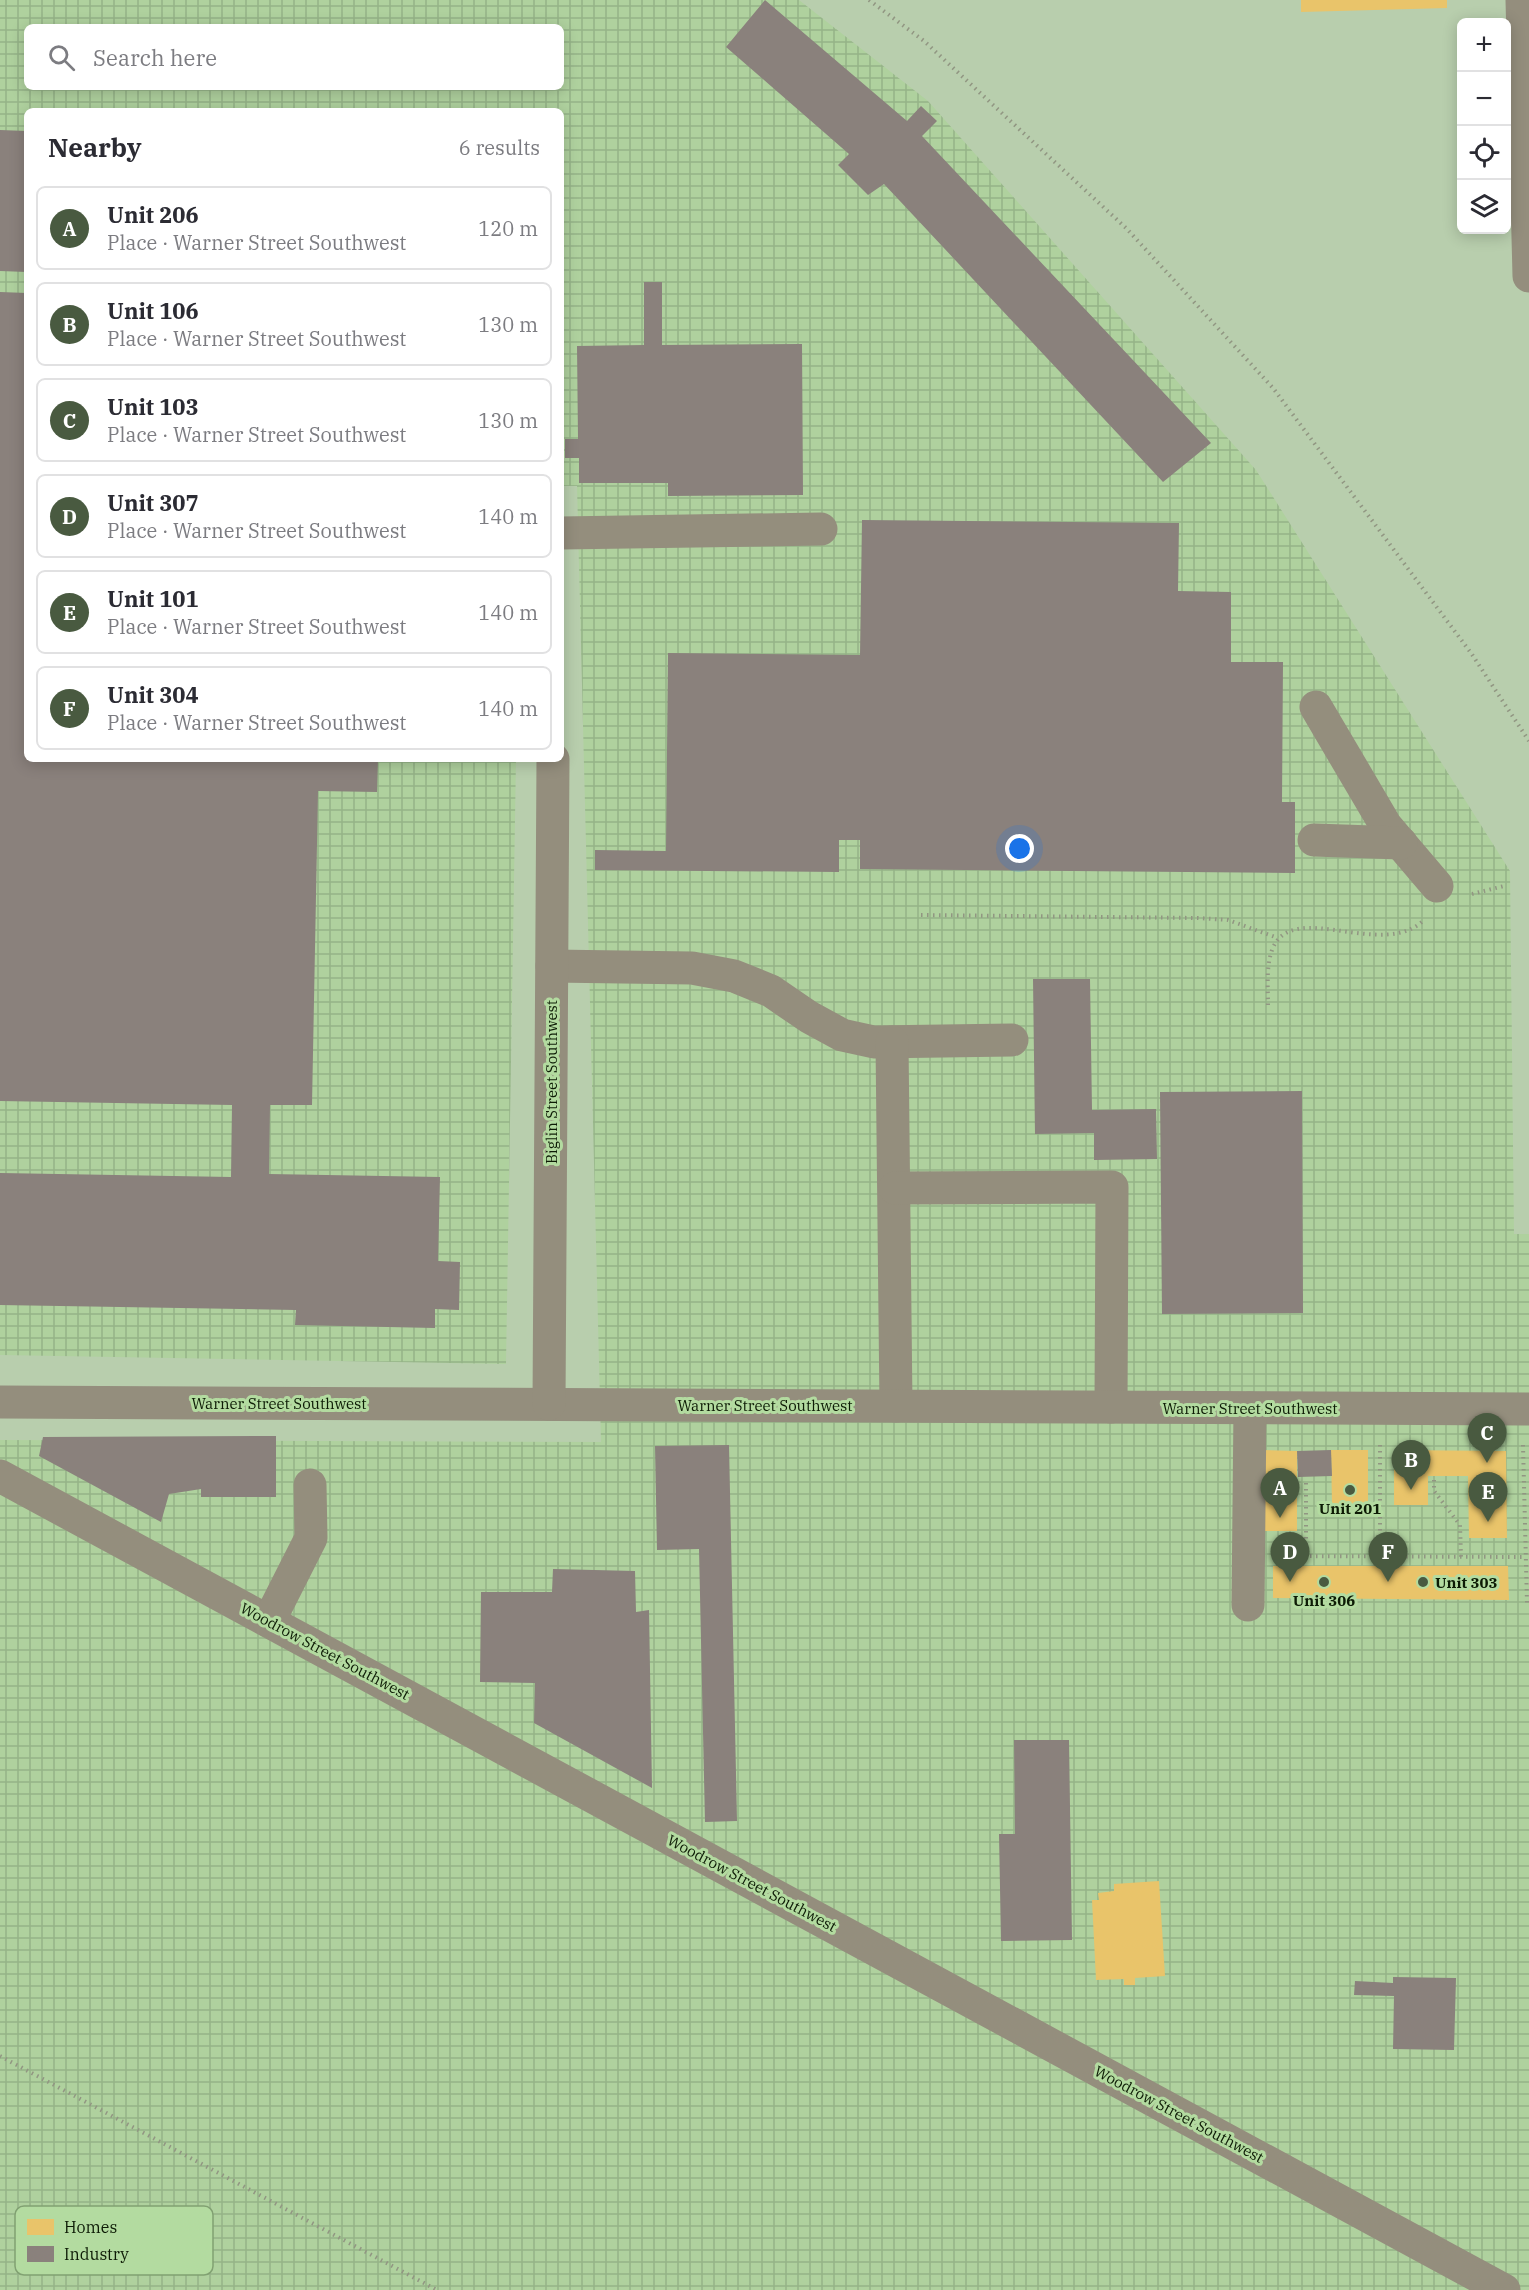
<!DOCTYPE html>
<html lang="en">
<head>
<meta charset="utf-8">
<style>
	body { margin:0; font-family:"IBM Plex Serif",serif; background:#f7f7f7; color:#2b2b33 }
	.controls { position:absolute; right:18px; top:18px; display:grid; overflow:hidden; border-radius:9px; box-shadow:0 3px 15px #0003 }
	.controls button { width:54px; height:54px; display:grid; place-items:center; padding:0; border:0; border-bottom:2px solid #e1e1e2; background:#fff; color:#2b2b33; font:30px sans-serif }
	.you { position:absolute; left:1020px; top:849px; width:21px; height:21px; margin:-15px; border:4px solid #fff; border-radius:50%; background:#1a73e8; box-shadow:0 0 0 9px #1a73e833 }
	.badge { display:grid; place-items:center; width:39px; height:39px; border-radius:50%; background:#495a40; color:#fff; font-size:20px; font-weight:700 }
	.pin { position:absolute; translate:-50% -50px; filter:drop-shadow(0 2px 3px #0008) }
	.pin::after { content:''; position:absolute; top:32px; width:21px; height:18px; background:inherit; clip-path:polygon(0 0,100% 0,50% 100%) }
	.list { margin:0; padding:0; list-style:none }
	h2 { display:flex; justify-content:space-between; align-items:center; height:78px; margin:0; padding:0 24px; font-size:26px }
	h2 small { font-size:20px; font-weight:400; color:#7c7c81 }
	.list li { display:grid; grid-template-columns:39px 1fr auto; gap:18px; align-items:center; box-sizing:border-box; height:84px; margin:0 12px 12px; padding:0 12px; border:2px solid #e1e1e2; border-radius:9px }
	.list b { display:block; font-size:22px; white-space:nowrap }
	.list p { margin:0; font-size:20px; white-space:nowrap; color:#7c7c81 }
	.list em { font-size:20px; font-style:normal; color:#7c7c81 }
	.icon { flex:none; width:33px; height:33px; fill:none; stroke:currentColor; stroke-width:2; stroke-linecap:round; stroke-linejoin:round }
	.map { position:relative; flex:none; width:1529px; height:2290px; overflow:hidden }
	.search { position:absolute; background:#fff; box-shadow:0 3px 15px #0003; left:24px; top:24px; width:540px; height:66px; display:flex; align-items:center; gap:15px; box-sizing:border-box; padding:0 21px; border-radius:9px; color:#7c7c81; font-size:22px }
	.panel { position:absolute; background:#fff; box-shadow:0 3px 15px #0003; left:24px; top:108px; width:540px; height:654px; border-radius:9px }
	.map>svg:first-child { display:block }
	.industrial { fill:url(#industrial-grid); fill-rule:evenodd }
	.homes { fill:#e9c46a }
	.industry { fill:#8a817c }
	.lines { fill:none; stroke-linecap:round; stroke-linejoin:round }
	.path { stroke:#919682; stroke-width:4; stroke-dasharray:1.5 4.5; stroke-linecap:butt }
	.minor { stroke:#948e7d; stroke-width:33 }
	.poi-dot { fill:#495a40; stroke:#b3dba0; stroke-width:2 }
	.labels { text-anchor:middle; dominant-baseline:central; stroke-width:6; stroke-linejoin:round; paint-order:stroke }
	.street-label { font-size:15px; fill:#0d1b05; stroke:#b3dba0 }
	.poi-label { font-size:15px; font-weight:bold; fill:#0d1b05; stroke:#b3dba0 }
	.key { fill:#b3dba0; stroke:#81a172; stroke-width:1.5 }
	.key-label { font-size:16px; fill:#0d1b05 }
</style>
</head>
<body>
<div class="map">
<svg width="1529" height="2290" viewBox="0 0 1529 2290">
	<defs>
		<pattern id="industrial-grid" width="8" height="8" patternUnits="userSpaceOnUse" patternTransform="scale(1.5)"><rect width="8" height="8" fill="#afd19e"/><path d="M0 4h8M4 0v8" fill="none" stroke="#95b387"/></pattern>
	</defs>
	<rect width="100%" height="100%" fill="#b8cead"/>
	<!-- industrial -->
	<path class="industrial" d="M0,0H799L928,101L1256,470L1510,871L1514,1234H1529V2290H0V1440L601,1442L577,486H561V111H27V759H516L506,1364L0,1355ZM27,27H561V87H27Z"/>
	<!-- homes -->
	<g class="homes">
		<polygon points="1301,0 1447,0 1447,8 1301,12"/>
		<polygon points="1261,1450 1297,1451 1297,1531 1263,1531"/>
		<polygon points="1331,1450 1368,1450 1368,1504 1332,1505"/>
		<polygon points="1394,1450 1506,1451 1507,1538 1469,1538 1468,1476 1428,1476 1428,1505 1394,1505"/>
		<polygon points="1273,1566 1508,1566 1509,1600 1273,1598"/>
		<polygon points="1159,1881 1165,1976 1135,1978 1135,1985 1124,1985 1124,1979 1096,1980 1092,1900 1099,1900 1098,1893 1114,1891 1114,1884"/>
	</g>
	<!-- industry -->
	<g class="industry">
		<polygon points="765,0 907,121 921,106 937,121 922,136 1211,443 1163,482 884,184 868,195 838,165 849,154 726,47"/>
		<polygon points="0,130 27,131 27,272 0,271"/>
		<polygon points="644,282 662,282 662,345 802,344 803,495 668,496 668,483 579,483 579,458 565,458 565,439 578,439 577,346 644,345"/>
		<polygon points="0,292 27,293 27,759 378,759 377,792 318,791 312,1105 270,1105 269,1174 440,1177 438,1261 460,1262 459,1310 435,1309 435,1328 295,1325 296,1310 0,1305 0,1173 231,1177 232,1105 0,1101"/>
		<polygon points="862,520 1179,523 1178,591 1231,592 1231,662 1283,662 1282,802 1295,802 1295,873 860,869 860,840 839,840 839,872 595,870 595,850 666,851 668,653 860,655"/>
		<polygon points="1033,979 1090,979 1092,1110 1156,1109 1157,1159 1094,1160 1094,1133 1035,1134"/>
		<polygon points="1302,1091 1303,1313 1162,1314 1160,1092"/>
		<polygon points="276,1436 276,1497 201,1497 201,1489 169,1494 161,1522 39,1456 43,1437"/>
		<polygon points="729,1445 737,1821 705,1822 699,1549 657,1550 655,1446"/>
		<polygon points="1331,1450 1332,1476 1298,1477 1297,1451"/>
		<polygon points="553,1569 635,1571 636,1612 649,1610 652,1788 534,1723 535,1683 480,1682 481,1592 552,1592"/>
		<polygon points="1014,1740 1069,1740 1072,1940 1001,1941 999,1834 1015,1834"/>
		<polygon points="1393,1977 1456,1978 1454,2050 1393,2049 1394,1996 1354,1995 1355,1981 1393,1983"/>
	</g>
	<g class="lines">
		<!-- path -->
		<g class="path">
			<polyline points="869,0 924,41 1126,228 1273,388 1471,653 1529,741"/>
			<polyline points="1472,894 1504,886"/>
			<polyline points="921,915 1198,918 1228,920 1278,938"/>
			<path d="M1268,1005C1268,987 1266,967 1272,950C1292,897 1383,962 1425,919"/>
			<polyline points="1380,1445 1380,1557"/>
			<polyline points="1523,1445 1527,1603"/>
			<polyline points="1434,1480 1434,1491 1460,1525 1461,1557"/>
			<polyline points="1306,1483 1306,1556"/>
			<polyline points="1286,1556 1526,1557"/>
			<polyline points="0,2056 437,2290"/>
		</g>
		<!-- minor -->
		<g class="minor">
			<polyline points="1522,0 1529,276"/>
			<polyline points="561,533 821,529"/>
			<polyline points="1316,707 1386,826 1437,886"/>
			<polyline points="1314,840 1401,843"/>
			<polyline points="552,966 692,968 734,976 771,991 809,1017 842,1035 874,1042 1012,1040"/>
			<polyline points="892,1042 896,1406"/>
			<polyline points="895,1188 1112,1187 1111,1407"/>
			<polyline points="0,1402 1529,1409"/>
			<polyline points="549,1404 553,759"/>
			<polyline points="0,1476 1504,2290"/>
			<polyline points="1248,1605 1250,1408"/>
			<polyline points="269,1621 311,1538 310,1485"/>
		</g>
	</g>
	<!-- markers -->
	<g class="poi-dot">
		<circle cx="1350" cy="1490" r="6"/>
		<circle cx="1324" cy="1582" r="6"/>
		<circle cx="1423" cy="1582" r="6"/>
	</g>
	<g class="labels">
		<!-- street labels -->
		<g class="street-label">
			<text transform="translate(551 1082) rotate(-90)">Biglin Street Southwest</text>
			<text x="279" y="1403">Warner Street Southwest</text>
			<text x="765" y="1405">Warner Street Southwest</text>
			<text x="1250" y="1408">Warner Street Southwest</text>
			<text transform="translate(325 1651) rotate(28)">Woodrow Street Southwest</text>
			<text transform="translate(752 1883) rotate(28)">Woodrow Street Southwest</text>
			<text transform="translate(1179 2114) rotate(28)">Woodrow Street Southwest</text>
		</g>
		<!-- poi labels -->
		<g class="poi-label">
			<text x="1350" y="1508">Unit 201</text>
			<text x="1435" y="1582" text-anchor="start">Unit 303</text>
			<text x="1324" y="1600">Unit 306</text>
		</g>
	</g>
	<!-- legend -->
	<rect x="15" y="2206" width="198" height="69" rx="9" class="key"/>
	<rect x="27" y="2219" width="27" height="16" fill="#e9c46a"/>
	<rect x="27" y="2246" width="27" height="16" fill="#8a817c"/>
	<g class="key-label">
		<text x="64" y="2233">Homes</text>
		<text x="64" y="2260">Industry</text>
	</g>
</svg>
<div class="controls">
<button>+</button>
<button>−</button>
<button><svg class="icon" aria-label="locate" viewBox="0 0 24 24"><circle cx="12" cy="12" r="6"/><path d="M12 2v4M12 18v4M2 12h4M18 12h4"/></svg></button>
<button><svg class="icon" aria-label="layers" viewBox="0 0 24 24"><path d="M12 4l9 5-9 5-9-5zM3 14l9 5 9-5"/></svg></button>
</div>
<div class="you"></div>
<div class="pin badge" style="left:1280px;top:1518px">A</div>
<div class="pin badge" style="left:1411px;top:1490px">B</div>
<div class="pin badge" style="left:1487px;top:1463px">C</div>
<div class="pin badge" style="left:1290px;top:1582px">D</div>
<div class="pin badge" style="left:1488px;top:1522px">E</div>
<div class="pin badge" style="left:1388px;top:1582px">F</div>
<div class="search"><svg class="icon" aria-label="search" viewBox="0 0 24 24"><circle cx="10" cy="10" r="6"/><path d="M15 15l6 6"/></svg>Search here</div>
<section class="panel">
<h2>Nearby<small>6 results</small></h2>
<ul class="list">
<li><span class="badge">A</span><div><b>Unit 206</b><p>Place · Warner Street Southwest</p></div><em>120 m</em></li>
<li><span class="badge">B</span><div><b>Unit 106</b><p>Place · Warner Street Southwest</p></div><em>130 m</em></li>
<li><span class="badge">C</span><div><b>Unit 103</b><p>Place · Warner Street Southwest</p></div><em>130 m</em></li>
<li><span class="badge">D</span><div><b>Unit 307</b><p>Place · Warner Street Southwest</p></div><em>140 m</em></li>
<li><span class="badge">E</span><div><b>Unit 101</b><p>Place · Warner Street Southwest</p></div><em>140 m</em></li>
<li><span class="badge">F</span><div><b>Unit 304</b><p>Place · Warner Street Southwest</p></div><em>140 m</em></li>
</ul>
</section>
</div>
</body>
</html>
